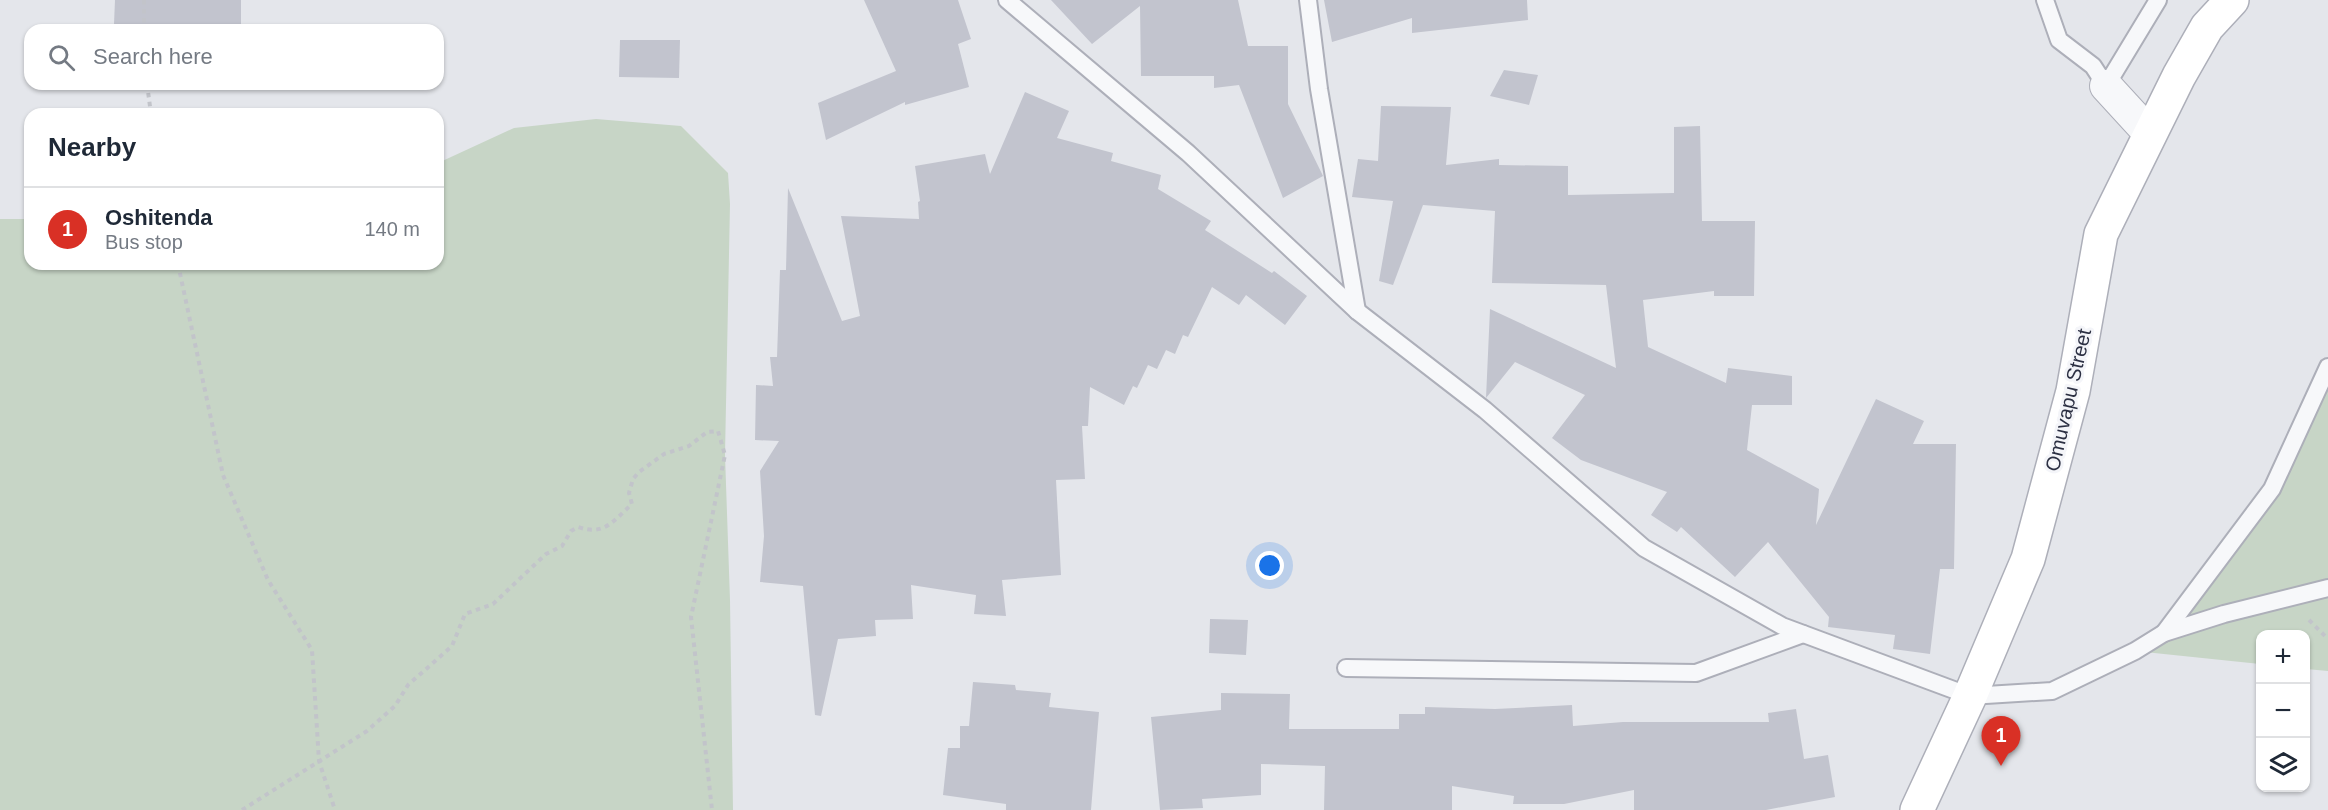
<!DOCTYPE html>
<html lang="en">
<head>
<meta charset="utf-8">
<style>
	body { margin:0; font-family:Helvetica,sans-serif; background:#f6f6f7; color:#1f2937 }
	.controls { position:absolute; right:18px; bottom:18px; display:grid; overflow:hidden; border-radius:12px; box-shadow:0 2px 4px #0004 }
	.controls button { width:54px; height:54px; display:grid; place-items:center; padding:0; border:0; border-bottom:2px solid #e0e1e3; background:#fff; color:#1f2937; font:30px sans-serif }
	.you { position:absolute; left:1270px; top:566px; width:21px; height:21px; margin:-15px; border:4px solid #fff; border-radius:50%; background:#1a73e8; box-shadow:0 0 0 9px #1a73e833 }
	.badge { display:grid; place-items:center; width:39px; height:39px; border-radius:50%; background:#d93025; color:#fff; font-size:20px; font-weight:700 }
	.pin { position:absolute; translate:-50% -50px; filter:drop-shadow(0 2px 3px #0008) }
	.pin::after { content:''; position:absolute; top:32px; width:21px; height:18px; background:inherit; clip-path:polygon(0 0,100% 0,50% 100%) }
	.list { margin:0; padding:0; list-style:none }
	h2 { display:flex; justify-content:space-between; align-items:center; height:78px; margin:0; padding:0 24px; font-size:26px }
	h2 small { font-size:20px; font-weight:400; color:#747a83 }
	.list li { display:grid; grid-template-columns:39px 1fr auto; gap:18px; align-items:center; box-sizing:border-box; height:84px; padding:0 24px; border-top:2px solid #e0e1e3 }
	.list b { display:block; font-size:22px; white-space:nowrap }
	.list p { margin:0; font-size:20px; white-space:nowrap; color:#747a83 }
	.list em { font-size:20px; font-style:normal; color:#747a83 }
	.icon { flex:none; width:33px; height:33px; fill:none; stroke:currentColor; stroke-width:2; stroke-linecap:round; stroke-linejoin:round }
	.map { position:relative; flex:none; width:2328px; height:810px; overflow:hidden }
	.search { position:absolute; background:#fff; box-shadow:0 2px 4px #0004; left:24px; top:24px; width:420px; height:66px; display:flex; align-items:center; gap:15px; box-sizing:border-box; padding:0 21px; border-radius:18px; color:#747a83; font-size:22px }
	.panel { position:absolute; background:#fff; box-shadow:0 2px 4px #0004; left:24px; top:108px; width:420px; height:162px; border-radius:18px }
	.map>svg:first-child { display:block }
	.green { fill:#c7d5c6 }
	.building { fill:#c2c4ce }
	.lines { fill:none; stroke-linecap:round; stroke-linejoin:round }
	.lane-casing { stroke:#adafb9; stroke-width:20 }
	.street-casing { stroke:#adafb9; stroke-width:34 }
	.secondary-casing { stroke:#adafb9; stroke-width:36 }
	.path { stroke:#c2c4ca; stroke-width:4; stroke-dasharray:4.5 4.5; stroke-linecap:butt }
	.lane { stroke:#f7f8fa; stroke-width:16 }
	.street { stroke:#f7f8fa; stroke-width:32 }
	.secondary { stroke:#fff; stroke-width:33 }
	.labels { text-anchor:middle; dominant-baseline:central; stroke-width:6; stroke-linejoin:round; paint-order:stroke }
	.street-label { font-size:20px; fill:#2c3043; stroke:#f4f5f9 }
</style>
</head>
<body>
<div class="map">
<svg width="2328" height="810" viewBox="0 0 2328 810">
	<rect width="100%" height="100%" fill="#e4e6eb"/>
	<!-- green -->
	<g class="green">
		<polygon points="596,119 681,126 728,173 730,204 725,455 730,600 733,810 0,810 0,219 30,219 30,264 438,264 438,163 514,128"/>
		<polygon points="2328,367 2328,671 2306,669 2306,634 2260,634 2260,664 2135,651 2164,633 2272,489"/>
	</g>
	<!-- building -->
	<g class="building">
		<polygon points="115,0 241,0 241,30 114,24"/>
		<polygon points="864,0 958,0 971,39 958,44 969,87 905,105 905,102 826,140 818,103 896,71"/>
		<polygon points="1051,0 1238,0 1248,46 1288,46 1288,104 1323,176 1283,198 1239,85 1214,88 1214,76 1141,76 1140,6 1092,44"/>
		<polygon points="1324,0 1527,0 1528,20 1412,33 1412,18 1332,42"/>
		<polygon points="620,40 680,40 679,78 619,77"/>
		<polygon points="1504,70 1538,75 1529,105 1490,96"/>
		<polygon points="1025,92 1069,111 1057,138 1113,153 1111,161 1161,175 1158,189 1211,221 1205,230 1272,273 1274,271 1307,296 1285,325 1246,295 1239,305 1212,287 1188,337 1183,335 1175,354 1166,350 1157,369 1148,365 1137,388 1133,386 1124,405 1090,387 1088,426 1082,426 1085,479 1056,480 1061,575 1002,580 1006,616 974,614 976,595 911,585 913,619 875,620 876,636 838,639 821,716 815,715 803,586 760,582 764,536 760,471 779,441 755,440 756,385 773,386 770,357 777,357 780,270 786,270 788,188 842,321 860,316 841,216 919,219 918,202 920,201 915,166 985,154 990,174"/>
		<polygon points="1381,106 1451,107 1446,165 1499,159 1499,165 1568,166 1568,195 1674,193 1674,127 1700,126 1702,221 1755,221 1754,296 1714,296 1714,291 1643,300 1648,347 1726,383 1728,368 1792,376 1792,405 1752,405 1747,450 1819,489 1816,525 1876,399 1924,421 1913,444 1956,444 1954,569 1940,569 1930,654 1893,649 1895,635 1828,627 1829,617 1768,542 1735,577 1681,527 1677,532 1651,515 1667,492 1581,460 1552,438 1585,395 1515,362 1486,398 1490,309 1616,368 1606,285 1492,283 1495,211 1423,205 1393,285 1379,281 1393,201 1352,197 1358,159 1378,161"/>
		<polygon points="1210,619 1248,620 1246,655 1209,653"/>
		<polygon points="973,682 1015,685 1016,690 1051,693 1049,707 1099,712 1091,810 1006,810 1006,804 943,795 948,748 960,748 960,726 969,726"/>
		<polygon points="1221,693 1290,694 1289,729 1399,729 1399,714 1425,714 1425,707 1495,709 1572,705 1573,726 1623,722 1769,722 1768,713 1796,709 1804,759 1828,755 1835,797 1766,810 1634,810 1634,790 1564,804 1513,804 1514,796 1452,786 1452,810 1324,810 1325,766 1261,764 1261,795 1202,799 1203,808 1160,810 1151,717 1221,710"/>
	</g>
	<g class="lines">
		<!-- lane casing -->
		<g class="lane-casing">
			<g id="lane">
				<polyline points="1007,0 1188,153 1357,311 1485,410 1644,548 1782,626 1970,696 2052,691 2135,651 2164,633 2224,614 2328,588"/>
				<polyline points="1308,0 1319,89 1357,311"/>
				<polyline points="2045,0 2059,40 2093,66 2106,86 2158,0"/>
				<polyline points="2164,633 2272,489 2328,367"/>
				<polyline points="1346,668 1696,673 1803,634"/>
			</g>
		</g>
		<!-- street casing -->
		<g class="street-casing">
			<polyline id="street" points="2106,86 2150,134"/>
		</g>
		<!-- secondary casing -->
		<g class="secondary-casing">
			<polyline id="secondary" points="1917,810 1970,696 2028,559 2073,391 2101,234 2179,76 2207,27 2232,0"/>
		</g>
		<!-- path -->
		<g class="path">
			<polyline points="144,0 144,30"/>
			<polyline points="147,84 151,114"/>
			<polyline points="178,264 223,475 268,580 312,650 319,761 335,810"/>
			<polyline points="2309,620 2328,639"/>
			<path d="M242,810L367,731L395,706L408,685L452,646L465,614L493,604L546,554L562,546L571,531L578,527C605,536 613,521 632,504L629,493L633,479L639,472L664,454L689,446L707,432L718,431L725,455L691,617L712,810"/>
		</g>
		<!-- lane -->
		<use href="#lane" class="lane"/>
		<!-- street -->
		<use href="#street" class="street"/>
		<!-- secondary -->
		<use href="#secondary" class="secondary"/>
	</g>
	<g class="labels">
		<!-- street labels -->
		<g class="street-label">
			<text transform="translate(2068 400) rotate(-77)">Omuvapu Street</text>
		</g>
	</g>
</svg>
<div class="controls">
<button>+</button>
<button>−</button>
<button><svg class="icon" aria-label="layers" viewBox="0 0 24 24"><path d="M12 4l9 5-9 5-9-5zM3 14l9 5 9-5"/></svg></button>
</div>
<div class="you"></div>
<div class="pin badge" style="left:2001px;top:766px">1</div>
<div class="search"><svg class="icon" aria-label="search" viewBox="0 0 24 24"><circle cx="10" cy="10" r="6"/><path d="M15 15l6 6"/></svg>Search here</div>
<section class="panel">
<h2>Nearby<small></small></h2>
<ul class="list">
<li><span class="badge">1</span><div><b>Oshitenda</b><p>Bus stop</p></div><em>140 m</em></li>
</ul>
</section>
</div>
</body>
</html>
